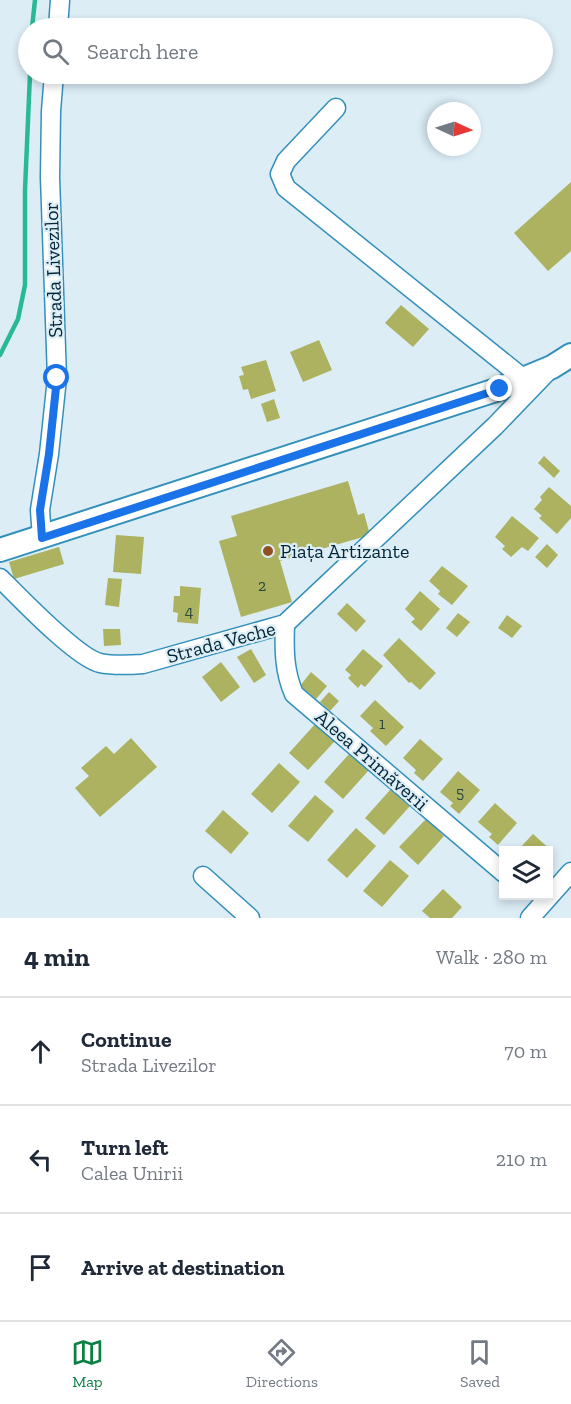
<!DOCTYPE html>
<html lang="en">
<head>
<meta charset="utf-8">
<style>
	body { margin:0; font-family:"Zilla Slab",serif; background:#f6f6f7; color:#1f2937 }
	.controls { position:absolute; right:18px; bottom:18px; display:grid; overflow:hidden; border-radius:0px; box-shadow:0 3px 9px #0003 }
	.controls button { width:54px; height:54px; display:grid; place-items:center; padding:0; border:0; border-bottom:2px solid #e0e1e3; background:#fff; color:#1f2937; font:30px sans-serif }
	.compass { position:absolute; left:427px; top:102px; width:54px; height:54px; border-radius:50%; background:#fff; box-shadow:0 3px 9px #0003; rotate:94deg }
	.stop { position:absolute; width:18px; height:18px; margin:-14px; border:4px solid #1a73e8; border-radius:50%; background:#fff }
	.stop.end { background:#1a73e8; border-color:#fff; box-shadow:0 2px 6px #0008 }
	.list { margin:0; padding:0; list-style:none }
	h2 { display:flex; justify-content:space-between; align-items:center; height:78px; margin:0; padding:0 24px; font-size:26px }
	h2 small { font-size:20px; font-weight:400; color:#747a83 }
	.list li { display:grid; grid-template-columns:39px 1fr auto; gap:18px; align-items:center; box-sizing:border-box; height:108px; padding:0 24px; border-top:2px solid #e0e1e3 }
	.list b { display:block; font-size:22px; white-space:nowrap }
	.list p { margin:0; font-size:20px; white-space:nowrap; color:#747a83 }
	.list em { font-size:20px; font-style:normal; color:#747a83 }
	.icon { flex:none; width:33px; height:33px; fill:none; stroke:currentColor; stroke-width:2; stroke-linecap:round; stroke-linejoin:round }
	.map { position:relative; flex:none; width:571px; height:918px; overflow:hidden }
	.search { position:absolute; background:#fff; box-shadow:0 3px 9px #0003; left:18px; right:18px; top:18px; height:66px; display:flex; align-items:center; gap:15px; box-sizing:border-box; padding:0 21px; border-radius:33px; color:#747a83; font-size:22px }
	.sheet { height:402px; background:#fff }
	nav { display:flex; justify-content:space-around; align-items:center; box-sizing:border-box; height:84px; border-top:2px solid #e0e1e3; background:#fff; font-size:16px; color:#747a83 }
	nav a { display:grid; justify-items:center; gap:3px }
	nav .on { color:#0b8043 }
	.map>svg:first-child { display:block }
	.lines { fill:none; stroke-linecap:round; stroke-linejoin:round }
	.stream { stroke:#29b998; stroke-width:4.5 }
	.building { fill:#acb25f }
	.minor-casing { stroke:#3390bb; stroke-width:21 }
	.major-casing { stroke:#3390bb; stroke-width:26 }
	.minor { stroke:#fff; stroke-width:18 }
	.major { stroke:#fff; stroke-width:22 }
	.route { stroke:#1a73e8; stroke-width:8 }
	.poi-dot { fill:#924f1f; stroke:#dcedf6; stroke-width:2 }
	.labels { text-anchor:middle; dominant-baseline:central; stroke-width:4.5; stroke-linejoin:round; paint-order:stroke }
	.number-label { font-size:16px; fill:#2b4840 }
	.street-label { font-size:20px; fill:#002536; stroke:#dcedf6 }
	.poi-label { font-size:20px; fill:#002536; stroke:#dcedf6; text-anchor:start }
</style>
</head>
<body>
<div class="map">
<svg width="571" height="918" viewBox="0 0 571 918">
	<rect width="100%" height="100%" fill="#dcedf6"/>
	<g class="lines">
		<!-- stream -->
		<g class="stream">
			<polyline points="32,28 35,0"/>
			<polyline points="0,355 18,319 25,285 25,190 30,74"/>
		</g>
	</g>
	<!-- building -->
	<g class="building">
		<polygon points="571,182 571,251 548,271 514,233"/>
		<polygon points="401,305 429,329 413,347 385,323"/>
		<polygon points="319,340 332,370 303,382 290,352"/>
		<polygon points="266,360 276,391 251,399 248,389 243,390 239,376 244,375 241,367"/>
		<polygon points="274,399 280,418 267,422 261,404"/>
		<polygon points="544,456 560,471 554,478 538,463"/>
		<polygon points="348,481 358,515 364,513 370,535 280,561 292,602 241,617 219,541 237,536 231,516"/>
		<polygon points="549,487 571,506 571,518 557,534 539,518 542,516 534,509 542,500 540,497"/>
		<polygon points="512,516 539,538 528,551 522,547 511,557 502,549 505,546 495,537"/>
		<polygon points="116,535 144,537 141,574 113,572"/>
		<polygon points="547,544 558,555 547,568 535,557"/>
		<polygon points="59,547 64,564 14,579 9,562"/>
		<polygon points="442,566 468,586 452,605 438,594 440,591 429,581"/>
		<polygon points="108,578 122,579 119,607 105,605"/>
		<polygon points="180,586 201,588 198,624 177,622 178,613 173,612 174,596 180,596"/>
		<polygon points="420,591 440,609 421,631 411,622 415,619 405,609"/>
		<polygon points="347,603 366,621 356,632 337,614"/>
		<polygon points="458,613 470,622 457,637 446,628"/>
		<polygon points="507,615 522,626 512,638 498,628"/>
		<polygon points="103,629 120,629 121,645 104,646"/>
		<polygon points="399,638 436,673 420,690 411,682 409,683 383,655"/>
		<polygon points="251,649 266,675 254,683 237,657"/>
		<polygon points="363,649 383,666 365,687 361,684 358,688 348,678 351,675 345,670"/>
		<polygon points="221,662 240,687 221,702 202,677"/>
		<polygon points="311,672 327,686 316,699 300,686"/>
		<polygon points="329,692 339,701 330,711 320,702"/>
		<polygon points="375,700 404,727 386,746 370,731 373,728 360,716"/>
		<polygon points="316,723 335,741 308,770 289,753"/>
		<polygon points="131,738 157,767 100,817 75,788 89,776 81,768 106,746 114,754"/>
		<polygon points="420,739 443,759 423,781 414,773 416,770 403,758"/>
		<polygon points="350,753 369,770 343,799 324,782"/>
		<polygon points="279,763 300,782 272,813 251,794"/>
		<polygon points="458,771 480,790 459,814 450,806 453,803 440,792"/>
		<polygon points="391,789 410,806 384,835 365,818"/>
		<polygon points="315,795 334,811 308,842 288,826"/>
		<polygon points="495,803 517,823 498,845 489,837 492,834 478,822"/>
		<polygon points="223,810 249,833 231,854 205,831"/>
		<polygon points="426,819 444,836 418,865 399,847"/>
		<polygon points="356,828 376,846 347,878 327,860"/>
		<polygon points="533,834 553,852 548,857 548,850 518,850"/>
		<polygon points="390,860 409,876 382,907 363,891"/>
		<polygon points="443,889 462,907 452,918 430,918 422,911"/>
	</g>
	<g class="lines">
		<!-- minor casing -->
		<g class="minor-casing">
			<g id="minor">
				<polyline points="58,28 60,0"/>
				<polyline points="336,108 286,161 280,174 286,188 524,379"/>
				<polyline points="42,538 40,510 49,454 57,378 50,177 51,111 54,74"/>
				<path d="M0,578C19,597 77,658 100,663C114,666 129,665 143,664L285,624L495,426L548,371"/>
				<path d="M285,624C284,649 284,671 294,694L504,873"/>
				<polyline points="203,876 250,918"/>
				<polyline points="530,918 571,872"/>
			</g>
		</g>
		<!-- major casing -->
		<g class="major-casing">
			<polyline id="major" points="0,550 499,389 552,367 571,355"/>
		</g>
		<!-- minor -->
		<use href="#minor" class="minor"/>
		<!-- major -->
		<use href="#major" class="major"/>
	</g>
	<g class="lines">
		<!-- route -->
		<polyline class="route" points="57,378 49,454 40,510 42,538 500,389"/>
	</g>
	<!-- markers -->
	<circle class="poi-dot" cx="268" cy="551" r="6"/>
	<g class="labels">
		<!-- number labels -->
		<g class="number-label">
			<text x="262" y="585">2</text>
			<text x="189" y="611">4</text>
			<text x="382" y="723">1</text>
			<text x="460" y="792">5</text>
		</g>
		<!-- street labels -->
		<g class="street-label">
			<text transform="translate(53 270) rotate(-92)">Strada Livezilor</text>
			<text transform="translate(221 642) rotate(-15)">Strada Veche</text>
			<text transform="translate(372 760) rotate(41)">Aleea Primăverii</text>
		</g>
		<!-- poi labels -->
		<g class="poi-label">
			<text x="280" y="551">Piața Artizante</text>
		</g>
	</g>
</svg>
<div class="controls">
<button><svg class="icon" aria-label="layers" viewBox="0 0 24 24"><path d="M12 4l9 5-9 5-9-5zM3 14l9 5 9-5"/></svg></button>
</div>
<svg class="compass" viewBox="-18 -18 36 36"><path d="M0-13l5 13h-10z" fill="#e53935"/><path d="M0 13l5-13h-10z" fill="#747a83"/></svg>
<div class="stop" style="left:57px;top:378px"></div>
<div class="stop end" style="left:500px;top:389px"></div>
<div class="search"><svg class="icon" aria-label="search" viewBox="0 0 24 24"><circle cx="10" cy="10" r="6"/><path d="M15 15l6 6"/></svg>Search here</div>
</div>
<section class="sheet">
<h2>4 min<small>Walk · 280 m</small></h2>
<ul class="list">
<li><svg class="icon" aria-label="ahead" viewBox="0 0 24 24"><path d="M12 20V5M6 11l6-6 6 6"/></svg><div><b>Continue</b><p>Strada Livezilor</p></div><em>70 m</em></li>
<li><svg class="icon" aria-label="left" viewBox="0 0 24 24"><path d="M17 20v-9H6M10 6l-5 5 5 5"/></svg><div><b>Turn left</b><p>Calea Unirii</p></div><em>210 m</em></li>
<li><svg class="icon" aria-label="arrive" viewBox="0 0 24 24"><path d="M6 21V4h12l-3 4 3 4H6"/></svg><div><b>Arrive at destination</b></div></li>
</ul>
</section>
<nav>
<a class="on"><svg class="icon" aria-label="map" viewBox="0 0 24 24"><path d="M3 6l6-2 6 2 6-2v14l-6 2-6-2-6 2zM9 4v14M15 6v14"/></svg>Map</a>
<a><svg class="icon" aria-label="directions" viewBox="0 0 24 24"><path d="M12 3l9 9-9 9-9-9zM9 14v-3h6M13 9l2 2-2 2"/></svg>Directions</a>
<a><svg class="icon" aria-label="saved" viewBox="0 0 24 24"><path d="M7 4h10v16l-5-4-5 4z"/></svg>Saved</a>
</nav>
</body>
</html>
